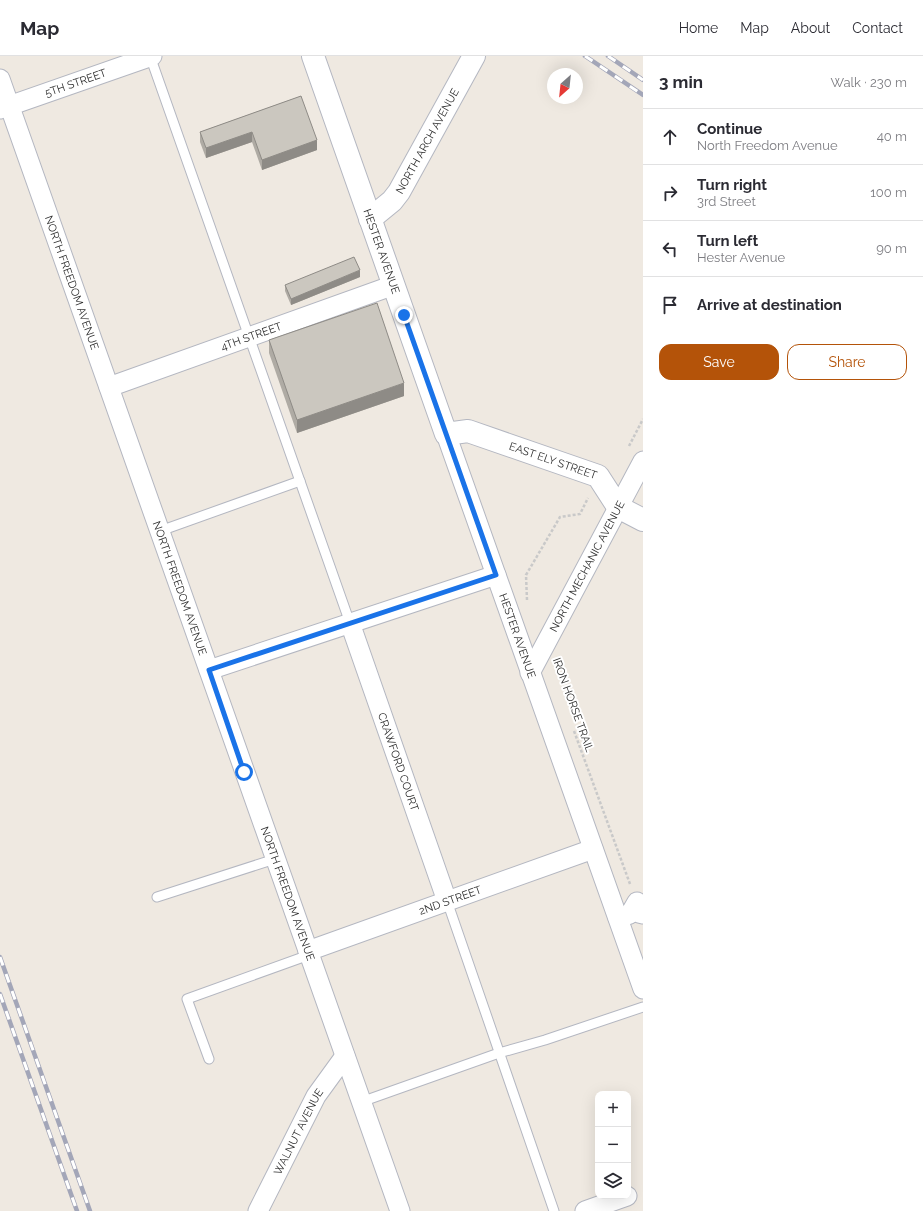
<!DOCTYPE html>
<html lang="en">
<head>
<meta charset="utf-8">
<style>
	body { margin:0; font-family:Raleway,sans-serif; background:#f2f2f3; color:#2b2b33 }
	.controls { position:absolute; right:12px; bottom:12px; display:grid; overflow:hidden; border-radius:8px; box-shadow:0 4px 16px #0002 }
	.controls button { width:36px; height:36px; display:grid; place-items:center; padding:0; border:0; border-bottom:1px solid #e1e1e2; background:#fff; color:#2b2b33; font:20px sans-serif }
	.compass { position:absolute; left:547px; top:12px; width:36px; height:36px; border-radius:50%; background:#fff; box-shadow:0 4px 16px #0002; rotate:207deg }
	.stop { position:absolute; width:12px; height:12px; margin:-9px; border:3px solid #1a73e8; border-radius:50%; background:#fff }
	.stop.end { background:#1a73e8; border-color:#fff; box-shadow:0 1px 4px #0008 }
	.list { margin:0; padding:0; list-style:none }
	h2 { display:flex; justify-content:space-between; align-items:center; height:52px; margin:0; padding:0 16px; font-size:17px }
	h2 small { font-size:13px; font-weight:400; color:#7c7c81 }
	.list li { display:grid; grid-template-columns:26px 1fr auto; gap:12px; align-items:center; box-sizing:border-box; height:56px; padding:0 16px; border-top:1px solid #e1e1e2 }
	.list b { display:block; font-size:15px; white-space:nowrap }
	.list p { margin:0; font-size:13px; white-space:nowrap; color:#7c7c81 }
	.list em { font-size:13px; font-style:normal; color:#7c7c81 }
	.actions { display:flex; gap:8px; padding:12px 16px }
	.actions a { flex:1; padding:9px 0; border:1px solid #b45309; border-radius:12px; text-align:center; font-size:14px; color:#b45309 }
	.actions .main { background:#b45309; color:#fff }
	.icon { flex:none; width:22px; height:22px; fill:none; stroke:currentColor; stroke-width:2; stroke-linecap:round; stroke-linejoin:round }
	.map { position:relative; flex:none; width:643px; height:1155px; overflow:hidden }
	header { display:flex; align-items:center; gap:24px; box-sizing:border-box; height:56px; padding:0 20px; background:#fff; border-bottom:1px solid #e1e1e2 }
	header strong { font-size:19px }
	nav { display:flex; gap:22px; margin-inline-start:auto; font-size:14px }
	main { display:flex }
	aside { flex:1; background:#fff }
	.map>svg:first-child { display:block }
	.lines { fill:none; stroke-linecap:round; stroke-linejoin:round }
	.lane-casing { stroke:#b4b7c1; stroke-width:11 }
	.street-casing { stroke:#b4b7c1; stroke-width:21 }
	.secondary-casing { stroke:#b4b7c1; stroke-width:24 }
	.path { stroke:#c9c9c9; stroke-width:2.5; stroke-dasharray:3 2; stroke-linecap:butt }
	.lane { stroke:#fff; stroke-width:9 }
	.street { stroke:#fff; stroke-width:19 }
	.secondary { stroke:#fff; stroke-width:22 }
	.rail-casing { stroke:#a3a6b8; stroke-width:4.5 }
	.rail { stroke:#fff; stroke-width:3; stroke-dasharray:9; stroke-linecap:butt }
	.wall { fill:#afaba4 }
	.shaded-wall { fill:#8e8b86 }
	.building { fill:#cbc7bf; stroke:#8e8b86 }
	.route { stroke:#1a73e8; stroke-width:5 }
	.labels { text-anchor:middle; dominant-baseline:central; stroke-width:4; stroke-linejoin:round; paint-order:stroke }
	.street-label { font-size:11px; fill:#2e2e2e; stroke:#fff }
</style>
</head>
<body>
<header>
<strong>Map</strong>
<nav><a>Home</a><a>Map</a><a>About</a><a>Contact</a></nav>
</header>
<main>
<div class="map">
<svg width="643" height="1155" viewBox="0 0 643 1155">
	<rect width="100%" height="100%" fill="#efe9e1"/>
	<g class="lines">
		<!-- lane casing -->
		<g class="lane-casing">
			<g id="lane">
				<polyline points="150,0 350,567"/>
				<polyline points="160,475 300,425"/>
				<polyline points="157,841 275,803"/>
				<polyline points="447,845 554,1155"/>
				<polyline points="209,1003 187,943 309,899"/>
				<polyline points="361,1046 499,997 545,984 643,951"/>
			</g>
		</g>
		<!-- street casing -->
		<g class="street-casing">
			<g id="street">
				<path id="s1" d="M0,23L400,1155"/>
				<path id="s2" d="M0,53L152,0"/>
				<path id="s3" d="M109,331L394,229"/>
				<path id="s4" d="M446,378L643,933"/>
				<path id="s5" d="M350,567L447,845"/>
				<polyline points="209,614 496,519"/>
				<path id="s6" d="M530,617L643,405"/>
				<polyline points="618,862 630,858 637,846 639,857 643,858"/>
				<path id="s7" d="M308,895L593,793"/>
				<path id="s8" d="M258,1155L316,1040L345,1000"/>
				<polyline points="585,1155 627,1140"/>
			</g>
		</g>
		<!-- secondary casing -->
		<g class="secondary-casing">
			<g id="secondary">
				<path id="s9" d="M313,0L446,378L468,375L598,420L618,451L643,464"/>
				<path id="s10" d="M370,163L392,145L399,136L474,0"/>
			</g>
		</g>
		<!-- path -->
		<g class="path">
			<polyline points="629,390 643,363"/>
			<polyline points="527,544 526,519 560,461 580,458 588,442"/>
			<polyline points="574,675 630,828"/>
		</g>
		<!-- lane -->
		<use href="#lane" class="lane"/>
		<!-- street -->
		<use href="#street" class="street"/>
		<!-- secondary -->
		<use href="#secondary" class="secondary"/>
		<!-- rail casing -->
		<g class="rail-casing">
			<g id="rail">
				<polyline points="585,0 643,39"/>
				<polyline points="608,0 643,24"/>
				<polyline points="0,901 90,1155"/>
				<polyline points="0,938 77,1155"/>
			</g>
		</g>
		<!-- rail -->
		<use href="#rail" class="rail"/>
	</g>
	<!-- wall -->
	<g class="wall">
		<polygon points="301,40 317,94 262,114 252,86 206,102 200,86 200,76"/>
		<polygon points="360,221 291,249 285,235 285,229"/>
		<polygon points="269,284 404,340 297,377 269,297"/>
	</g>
	<!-- shaded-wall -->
	<g class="shaded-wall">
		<polygon points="252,76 252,86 206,102 206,92"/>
		<polygon points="317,84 317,94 262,114 262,104"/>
		<polygon points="360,214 360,221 291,249 291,243"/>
		<polygon points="404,327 404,340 297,377 297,364"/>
	</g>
	<!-- building -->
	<g class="building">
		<polygon points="301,40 317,84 262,104 252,76 206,92 200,76"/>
		<polygon points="354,201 360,214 291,243 285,229"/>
		<polygon points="377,247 404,327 297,364 269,284"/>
	</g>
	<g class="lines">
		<!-- route -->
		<polyline class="route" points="244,716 209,614 496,519 404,259"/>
	</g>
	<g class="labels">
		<!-- street labels -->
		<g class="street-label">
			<text stroke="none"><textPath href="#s2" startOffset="80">5TH STREET</textPath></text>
			<text stroke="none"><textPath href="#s10" startOffset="98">NORTH ARCH AVENUE</textPath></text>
			<text stroke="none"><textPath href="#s9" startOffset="207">HESTER AVENUE</textPath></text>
			<text stroke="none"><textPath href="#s1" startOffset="216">NORTH FREEDOM AVENUE</textPath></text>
			<text stroke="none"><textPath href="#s3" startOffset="151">4TH STREET</textPath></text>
			<text stroke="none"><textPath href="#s9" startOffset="513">EAST ELY STREET</textPath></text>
			<text stroke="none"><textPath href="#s6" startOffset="121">NORTH MECHANIC AVENUE</textPath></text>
			<text stroke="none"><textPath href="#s1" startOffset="540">NORTH FREEDOM AVENUE</textPath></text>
			<text stroke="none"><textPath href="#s4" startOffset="214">HESTER AVENUE</textPath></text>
			<text transform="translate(573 649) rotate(70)">IRON HORSE TRAIL</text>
			<text stroke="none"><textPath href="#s5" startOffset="147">CRAWFORD COURT</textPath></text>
			<text stroke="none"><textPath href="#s1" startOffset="864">NORTH FREEDOM AVENUE</textPath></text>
			<text stroke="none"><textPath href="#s7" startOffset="151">2ND STREET</textPath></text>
			<text stroke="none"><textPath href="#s8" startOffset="89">WALNUT AVENUE</textPath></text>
		</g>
	</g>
</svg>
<div class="controls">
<button>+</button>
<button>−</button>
<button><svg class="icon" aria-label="layers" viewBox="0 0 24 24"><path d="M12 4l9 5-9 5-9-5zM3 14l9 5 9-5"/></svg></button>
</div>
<svg class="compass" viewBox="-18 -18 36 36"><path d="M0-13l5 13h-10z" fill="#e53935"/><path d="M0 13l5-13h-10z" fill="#7c7c81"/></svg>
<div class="stop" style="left:244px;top:716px"></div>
<div class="stop end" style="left:404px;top:259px"></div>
</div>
<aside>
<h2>3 min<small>Walk · 230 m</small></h2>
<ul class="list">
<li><svg class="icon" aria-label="ahead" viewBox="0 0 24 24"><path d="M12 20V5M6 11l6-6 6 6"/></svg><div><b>Continue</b><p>North Freedom Avenue</p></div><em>40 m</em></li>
<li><svg class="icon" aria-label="right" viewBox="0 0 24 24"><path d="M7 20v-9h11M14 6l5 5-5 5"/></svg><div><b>Turn right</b><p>3rd Street</p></div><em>100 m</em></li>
<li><svg class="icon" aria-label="left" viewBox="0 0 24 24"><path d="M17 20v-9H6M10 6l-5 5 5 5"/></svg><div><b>Turn left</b><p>Hester Avenue</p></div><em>90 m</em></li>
<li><svg class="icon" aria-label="arrive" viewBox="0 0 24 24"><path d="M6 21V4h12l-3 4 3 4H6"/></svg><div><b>Arrive at destination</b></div></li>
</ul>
<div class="actions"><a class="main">Save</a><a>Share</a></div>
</aside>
</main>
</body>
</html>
